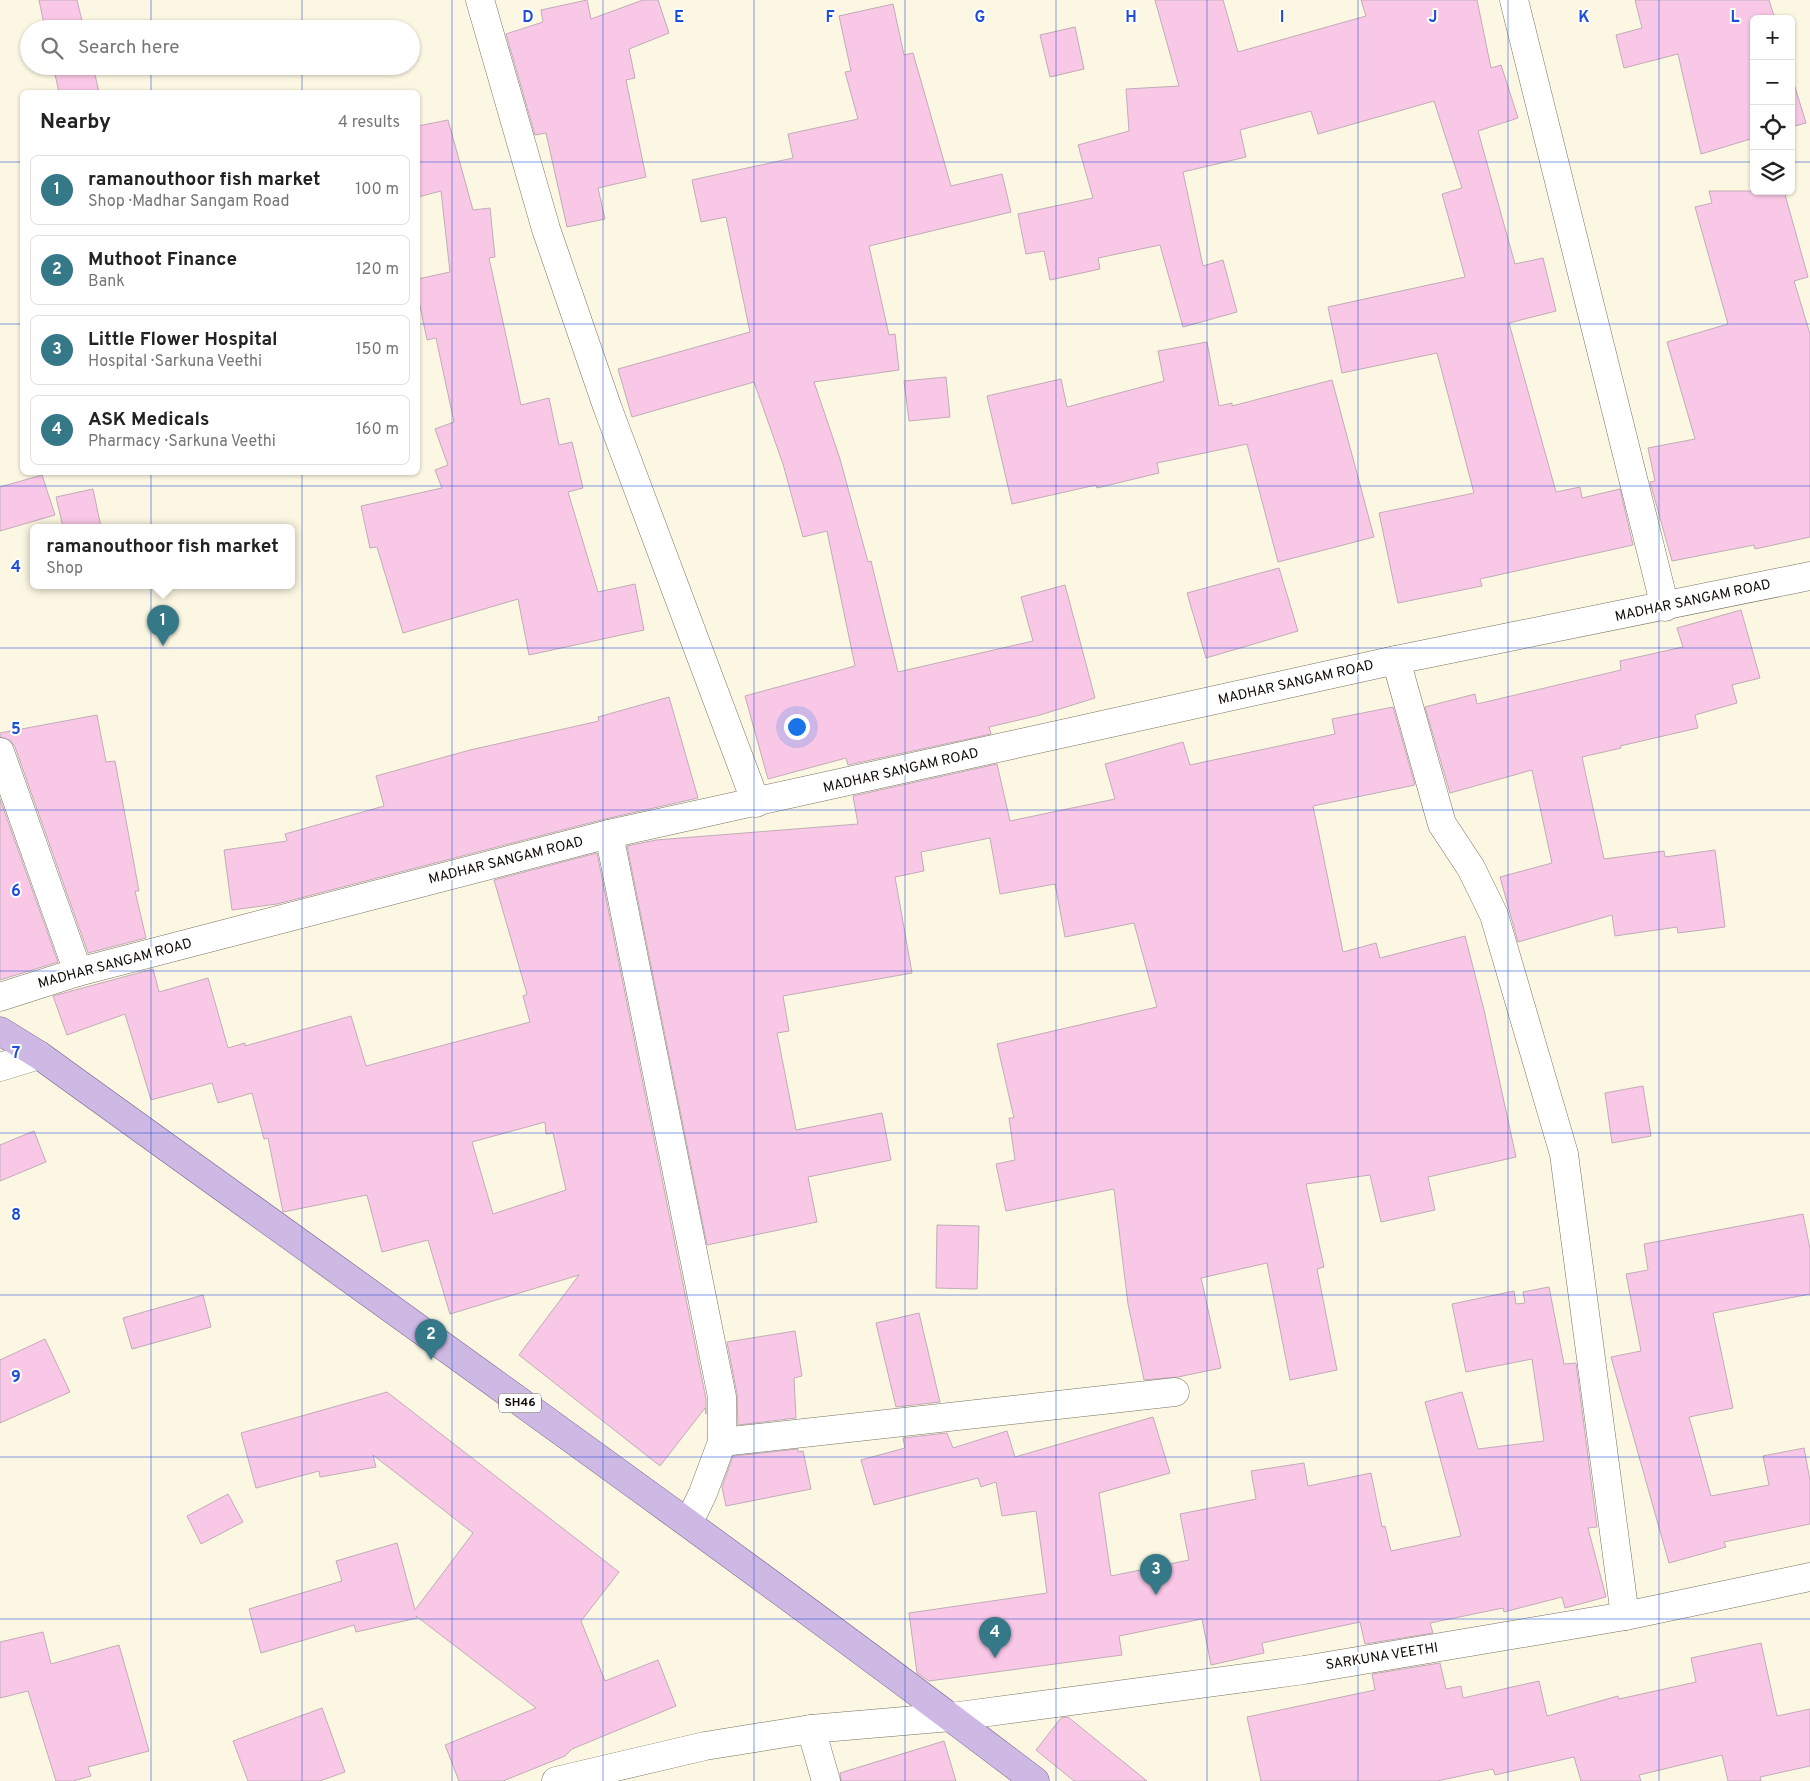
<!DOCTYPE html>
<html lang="en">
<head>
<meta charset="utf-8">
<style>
	body { margin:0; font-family:Overpass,sans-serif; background:#f2f2f2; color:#222 }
	.controls { position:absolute; right:15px; top:15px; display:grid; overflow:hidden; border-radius:8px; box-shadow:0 1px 4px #0004 }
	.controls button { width:45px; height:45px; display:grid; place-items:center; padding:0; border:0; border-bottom:1px solid #e0e0e0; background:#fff; color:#222; font:25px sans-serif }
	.you { position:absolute; left:796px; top:726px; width:18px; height:18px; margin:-12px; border:4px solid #fff; border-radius:50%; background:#1a73e8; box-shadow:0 0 0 8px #1a73e833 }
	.badge { display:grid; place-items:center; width:32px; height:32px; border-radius:50%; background:#357988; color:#fff; font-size:16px; font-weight:700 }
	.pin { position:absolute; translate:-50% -41px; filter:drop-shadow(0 1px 2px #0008) }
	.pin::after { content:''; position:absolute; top:26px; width:18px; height:15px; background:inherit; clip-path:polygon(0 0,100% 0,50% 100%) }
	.popup { position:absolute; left:30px; top:524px; width:265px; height:65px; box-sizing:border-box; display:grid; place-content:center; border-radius:8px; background:#fff; filter:drop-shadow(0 1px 4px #0005); font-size:16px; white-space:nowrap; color:#767676 }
	.popup b { font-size:19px; color:#222 }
	.popup::after { content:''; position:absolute; left:50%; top:100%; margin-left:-10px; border:10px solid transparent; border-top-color:#fff }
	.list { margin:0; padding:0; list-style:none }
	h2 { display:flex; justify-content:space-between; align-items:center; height:65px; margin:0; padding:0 20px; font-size:21px }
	h2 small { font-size:16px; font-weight:400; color:#767676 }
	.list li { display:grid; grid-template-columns:32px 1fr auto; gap:15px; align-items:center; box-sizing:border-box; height:70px; margin:0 10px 10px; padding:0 10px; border:1px solid #e0e0e0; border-radius:8px }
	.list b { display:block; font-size:19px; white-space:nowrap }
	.list p { margin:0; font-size:16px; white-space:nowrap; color:#767676 }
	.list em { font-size:16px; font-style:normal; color:#767676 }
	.icon { flex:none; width:28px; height:28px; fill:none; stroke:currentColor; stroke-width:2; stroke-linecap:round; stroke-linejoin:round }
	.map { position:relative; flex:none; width:1810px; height:1781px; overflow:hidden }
	.search { position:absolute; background:#fff; box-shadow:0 1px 4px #0004; left:20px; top:20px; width:400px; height:55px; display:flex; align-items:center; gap:12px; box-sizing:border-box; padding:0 18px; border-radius:28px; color:#767676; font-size:19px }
	.panel { position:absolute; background:#fff; box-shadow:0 1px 4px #0004; left:20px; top:90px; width:400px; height:385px; border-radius:8px }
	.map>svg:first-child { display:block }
	.building { fill:#fac8e7; stroke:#c0acb8; fill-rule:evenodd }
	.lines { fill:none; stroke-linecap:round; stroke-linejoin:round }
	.minor-casing { stroke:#76725f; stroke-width:29 }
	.tertiary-casing { stroke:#76725f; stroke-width:29 }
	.primary-casing { stroke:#755d8b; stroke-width:29 }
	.minor { stroke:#fff; stroke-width:28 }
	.tertiary { stroke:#fff; stroke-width:28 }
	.primary { stroke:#ceb8e4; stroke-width:28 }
	.grid { fill:none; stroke:#1d4ed8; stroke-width:1; stroke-opacity:0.55 }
	.labels { text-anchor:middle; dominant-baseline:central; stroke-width:4; stroke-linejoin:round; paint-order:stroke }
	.shield { fill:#fff; stroke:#565551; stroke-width:1 }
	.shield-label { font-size:12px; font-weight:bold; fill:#0e0c06 }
	.street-label { font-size:14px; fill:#0e0c06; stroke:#fff }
	.grid-label { font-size:16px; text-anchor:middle; font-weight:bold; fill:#1d4ed8; stroke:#fff; stroke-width:4; stroke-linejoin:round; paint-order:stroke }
</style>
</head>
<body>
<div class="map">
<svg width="1810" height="1781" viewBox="0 0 1810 1781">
	<rect width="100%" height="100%" fill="#fcf7e2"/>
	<!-- building -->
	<g class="building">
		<polygon points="39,0 77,0 84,29 45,29"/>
		<polygon points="587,0 591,19 643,0 658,0 669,33 629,49 635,78 626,80 646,177 598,188 605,219 567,227 546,133 535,135 506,34 543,22 541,10"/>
		<polygon points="1155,0 1223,0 1238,52 1366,16 1361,0 1477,0 1491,68 1501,65 1518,118 1478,131 1515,264 1543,258 1556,311 1509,323 1556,492 1580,487 1582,498 1620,489 1633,545 1480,579 1482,586 1398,603 1379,513 1474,493 1437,353 1342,373 1328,307 1465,277 1442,194 1462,188 1434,101 1318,134 1311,111 1240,130 1246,157 1183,172 1203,266 1223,260 1237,312 1183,327 1160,245 1098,258 1100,269 1050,280 1044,251 1026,254 1018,214 1093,198 1078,145 1129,131 1126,89 1179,86"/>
		<polygon points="1635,0 1769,0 1775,19 1754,19 1754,138 1701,154 1678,54 1624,68 1616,35 1642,28"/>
		<polygon points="893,4 904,55 913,53 951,186 1002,174 1011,212 869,246 889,335 895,334 899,370 814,382 840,459 868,562 871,561 898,672 1033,641 1021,597 1065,585 1095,698 1040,715 989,727 991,734 848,765 846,758 768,779 745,696 855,666 827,531 803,537 783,464 754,382 632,417 618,369 750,332 726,217 701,222 692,180 793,158 788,134 858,119 845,72 851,71 839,16"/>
		<polygon points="1075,27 1084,69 1050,77 1040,35"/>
		<polygon points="53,66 93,66 99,92 59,92"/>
		<polygon points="1791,74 1806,123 1791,127"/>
		<polygon points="448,120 473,210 490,208 495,257 489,258 521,405 549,398 559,445 572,442 583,488 568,492 598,592 635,584 644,630 529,655 518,599 403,633 377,547 370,548 361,506 442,488 435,470 448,465 435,429 454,422 436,338 427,340 418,296 418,279 450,272 441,191 418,197 418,126"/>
		<polygon points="1709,191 1784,191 1808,277 1794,281 1810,334 1810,537 1755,549 1754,545 1672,561 1650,482 1655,481 1648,448 1695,439 1667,342 1728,324 1695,207 1712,203"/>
		<polygon points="1207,342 1219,406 1232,403 1232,406 1332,380 1374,537 1278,562 1247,444 1157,463 1159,473 1097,488 1096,485 1012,504 987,396 1061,379 1067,407 1164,381 1158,351"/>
		<polygon points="946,377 950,417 909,421 904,381"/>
		<polygon points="42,475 55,515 0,531 0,487"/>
		<polygon points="93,489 101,527 63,527 56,497"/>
		<polygon points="1279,568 1298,631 1206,658 1187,593"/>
		<polygon points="1741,610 1760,678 1732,685 1737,703 1695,715 1698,728 1620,746 1621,748 1582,757 1604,859 1664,851 1665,857 1715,850 1725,927 1678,933 1677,927 1615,936 1612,915 1518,942 1500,877 1552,863 1532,770 1450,793 1425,707 1475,694 1477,704 1621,670 1620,661 1683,647 1677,628"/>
		<polygon points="669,697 698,798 605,819 277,904 232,910 224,850 287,841 285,834 384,806 376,776 470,750 599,721 598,717"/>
		<polygon points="1393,707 1415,785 1313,806 1343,952 1376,943 1380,958 1465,936 1484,1010 1516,1157 1428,1177 1435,1210 1381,1222 1370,1175 1306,1184 1324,1267 1317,1269 1337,1370 1290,1380 1267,1263 1201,1278 1221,1368 1178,1377 1144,1380 1128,1304 1114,1189 1006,1211 996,1164 1015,1160 1009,1118 1014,1118 997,1044 1157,1007 1134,923 1065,937 1055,884 1000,894 990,838 921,852 924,871 895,877 912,973 783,996 789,1031 777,1033 796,1130 882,1113 891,1160 808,1177 817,1222 707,1245 627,846 656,840 858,824 853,796 997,764 1010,821 1115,799 1105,764 1183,742 1190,765 1335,734 1332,719"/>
		<polygon points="97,715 106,762 115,761 139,891 135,891 146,938 88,953 15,747 10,740 0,737 0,733"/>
		<polygon points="0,799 58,962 0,980"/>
		<path d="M597,853L706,1399V1414L705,1408L660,1466L519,1355L579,1275L450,1314L428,1240L382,1252L367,1195L283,1212L268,1138L264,1139L252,1093L218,1103L212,1083L151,1100L125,1014L67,1035L53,996L153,969L159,992L208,978L228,1048L245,1043V1046L351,1016L366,1066L530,1022L523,996L527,994L494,880ZM545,1122L546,1134L553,1133L566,1190L493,1214L472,1142Z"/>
		<polygon points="1643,1086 1651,1136 1612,1143 1605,1093"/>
		<polygon points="34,1131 46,1162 0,1181 0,1145"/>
		<polygon points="1803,1214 1810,1249 1810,1294 1713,1313 1733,1408 1689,1417 1711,1496 1769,1485 1763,1456 1804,1448 1810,1480 1810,1524 1724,1542 1726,1547 1669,1563 1611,1357 1641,1351 1626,1274 1648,1270 1644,1244"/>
		<polygon points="937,1225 979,1226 977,1289 936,1288"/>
		<polygon points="1549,1287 1564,1364 1576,1363 1597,1527 1588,1528 1606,1597 1565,1608 1562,1597 1504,1612 1503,1608 1430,1623 1433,1633 1365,1644 1360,1622 1262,1643 1264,1653 1211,1665 1202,1619 1119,1636 1122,1655 929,1681 917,1673 909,1613 1047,1593 1036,1511 1002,1516 996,1482 981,1487 978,1478 874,1505 861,1460 905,1448 903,1438 947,1433 953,1448 1007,1431 1015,1457 1153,1417 1170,1473 1099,1493 1111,1576 1189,1560 1180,1514 1256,1499 1251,1471 1304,1463 1308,1486 1371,1473 1382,1527 1385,1526 1391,1551 1461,1536 1425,1402 1462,1392 1478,1449 1544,1441 1532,1359 1466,1372 1452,1304 1514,1291 1516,1304 1525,1303 1523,1292"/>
		<polygon points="203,1295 211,1327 132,1349 123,1318"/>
		<polygon points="919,1313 940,1402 896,1407 876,1323"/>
		<polygon points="795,1331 802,1376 794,1378 796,1418 738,1425 737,1394 727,1342"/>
		<polygon points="45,1339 70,1392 0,1423 0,1360"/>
		<polygon points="387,1392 619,1572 581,1621 605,1681 658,1660 676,1706 572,1749 565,1756 503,1781 459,1781 445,1745 536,1708 416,1616 417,1618 356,1632 354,1625 261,1653 249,1609 342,1581 336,1561 397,1543 415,1610 473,1533 373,1455 376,1467 320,1477 319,1471 256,1488 241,1433"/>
		<polygon points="798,1449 798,1452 803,1451 811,1489 726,1506 722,1487 733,1456"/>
		<polygon points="228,1494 243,1522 201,1544 187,1516"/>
		<polygon points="43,1632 51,1664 119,1645 149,1751 88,1767 91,1776 73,1781 56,1781 28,1691 0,1698 0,1642"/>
		<polygon points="1761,1643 1777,1716 1810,1709 1810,1766 1760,1777 1761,1781 1728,1781 1722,1755 1639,1775 1641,1781 1581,1781 1574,1757 1495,1775 1493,1769 1437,1781 1261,1781 1247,1717 1375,1690 1372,1674 1440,1663 1446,1689 1461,1686 1463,1698 1539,1681 1547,1716 1618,1696 1619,1699 1696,1682 1691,1658"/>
		<polygon points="322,1708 345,1772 320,1781 248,1781 233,1741"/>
		<polygon points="1068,1717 1147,1781 1074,1781 1036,1750 1061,1718"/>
		<polygon points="944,1741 956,1781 841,1781 840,1773"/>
	</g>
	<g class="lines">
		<!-- minor casing -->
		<g class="minor-casing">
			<g id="minor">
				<polyline points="480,0 546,229 608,409 756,803"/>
				<polyline points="1514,0 1665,607"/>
				<polyline points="1396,660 1442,824 1471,868 1494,915 1564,1154 1625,1616"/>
				<polyline points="0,752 78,972"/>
				<polyline points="609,834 722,1397 722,1442 703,1493 689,1522"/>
				<polyline points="0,997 78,972 609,834 1396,660 1810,576"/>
				<polyline points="0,1067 39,1055"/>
				<polyline points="722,1442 1175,1392"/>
				<polyline points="951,1717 1304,1670 1625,1616 1810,1577"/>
				<polyline points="811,1729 826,1781"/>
			</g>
		</g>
		<!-- tertiary casing -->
		<g class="tertiary-casing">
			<polyline id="tertiary" points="556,1781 705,1746 811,1729 951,1717"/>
		</g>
		<!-- primary casing -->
		<g class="primary-casing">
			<path id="primary" d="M0,1031L39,1055C372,1296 708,1533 1035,1781"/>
		</g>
		<!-- minor -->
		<use href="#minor" class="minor"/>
		<!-- tertiary -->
		<use href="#tertiary" class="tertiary"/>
		<!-- primary -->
		<use href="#primary" class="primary"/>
	</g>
	<!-- grid -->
	<path class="grid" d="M151,0V29M302,0V29M452,0V1781M603,0V1781M754,0V1781M905,0V1781M1056,0V1781M1207,0V1781M1358,0V1781M1508,0V1781M1659,0V1781M151,66V92M302,66V92M0,162H22M418,162H1754M1791,162H1810M0,324H22M418,324H1810M151,472V1781M302,472V1781M0,486H1810M0,648H1810M0,810H1810M0,971H1810M0,1133H1810M0,1295H1810M0,1457H1810M0,1619H1810"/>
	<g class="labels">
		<!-- shield labels -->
		<rect class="shield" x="499" y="1393.5" width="42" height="19" rx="4"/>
		<g class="shield-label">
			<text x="520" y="1403">SH46</text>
		</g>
		<!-- street labels -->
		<g class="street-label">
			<text transform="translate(1693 601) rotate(-12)">MADHAR SANGAM ROAD</text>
			<text transform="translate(1296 683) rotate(-13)">MADHAR SANGAM ROAD</text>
			<text transform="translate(901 771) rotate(-13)">MADHAR SANGAM ROAD</text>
			<text transform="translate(506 861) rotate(-14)">MADHAR SANGAM ROAD</text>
			<text transform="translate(115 964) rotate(-15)">MADHAR SANGAM ROAD</text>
			<text transform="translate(1382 1657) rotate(-9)">SARKUNA VEETHI</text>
		</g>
	</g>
	<g class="grid-label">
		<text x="528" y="22">D</text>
		<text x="679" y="22">E</text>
		<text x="830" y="22">F</text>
		<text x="980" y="22">G</text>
		<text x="1131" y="22">H</text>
		<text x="1282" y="22">I</text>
		<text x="1433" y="22">J</text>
		<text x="1584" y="22">K</text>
		<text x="1735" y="22">L</text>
		<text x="16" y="572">4</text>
		<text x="16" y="734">5</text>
		<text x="16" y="896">6</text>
		<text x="16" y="1058">7</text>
		<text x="16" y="1220">8</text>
		<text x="16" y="1382">9</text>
	</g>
</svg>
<div class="controls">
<button>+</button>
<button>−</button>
<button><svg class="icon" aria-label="locate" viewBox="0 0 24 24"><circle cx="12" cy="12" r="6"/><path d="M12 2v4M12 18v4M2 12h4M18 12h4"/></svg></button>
<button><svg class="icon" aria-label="layers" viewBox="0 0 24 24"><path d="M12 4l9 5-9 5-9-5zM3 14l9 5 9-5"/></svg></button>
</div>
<div class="you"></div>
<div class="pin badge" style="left:163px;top:646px">1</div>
<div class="popup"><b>ramanouthoor fish market</b>Shop</div>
<div class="pin badge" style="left:431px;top:1360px">2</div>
<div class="pin badge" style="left:1156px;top:1595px">3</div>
<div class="pin badge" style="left:995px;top:1658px">4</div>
<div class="search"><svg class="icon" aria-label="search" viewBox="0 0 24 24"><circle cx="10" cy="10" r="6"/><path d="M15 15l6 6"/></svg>Search here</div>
<section class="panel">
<h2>Nearby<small>4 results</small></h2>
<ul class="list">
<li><span class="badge">1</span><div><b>ramanouthoor fish market</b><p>Shop · Madhar Sangam Road</p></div><em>100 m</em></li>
<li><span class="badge">2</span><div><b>Muthoot Finance</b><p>Bank</p></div><em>120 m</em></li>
<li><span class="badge">3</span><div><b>Little Flower Hospital</b><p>Hospital · Sarkuna Veethi</p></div><em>150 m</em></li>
<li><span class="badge">4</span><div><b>ASK Medicals</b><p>Pharmacy · Sarkuna Veethi</p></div><em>160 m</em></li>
</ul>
</section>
</div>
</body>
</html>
